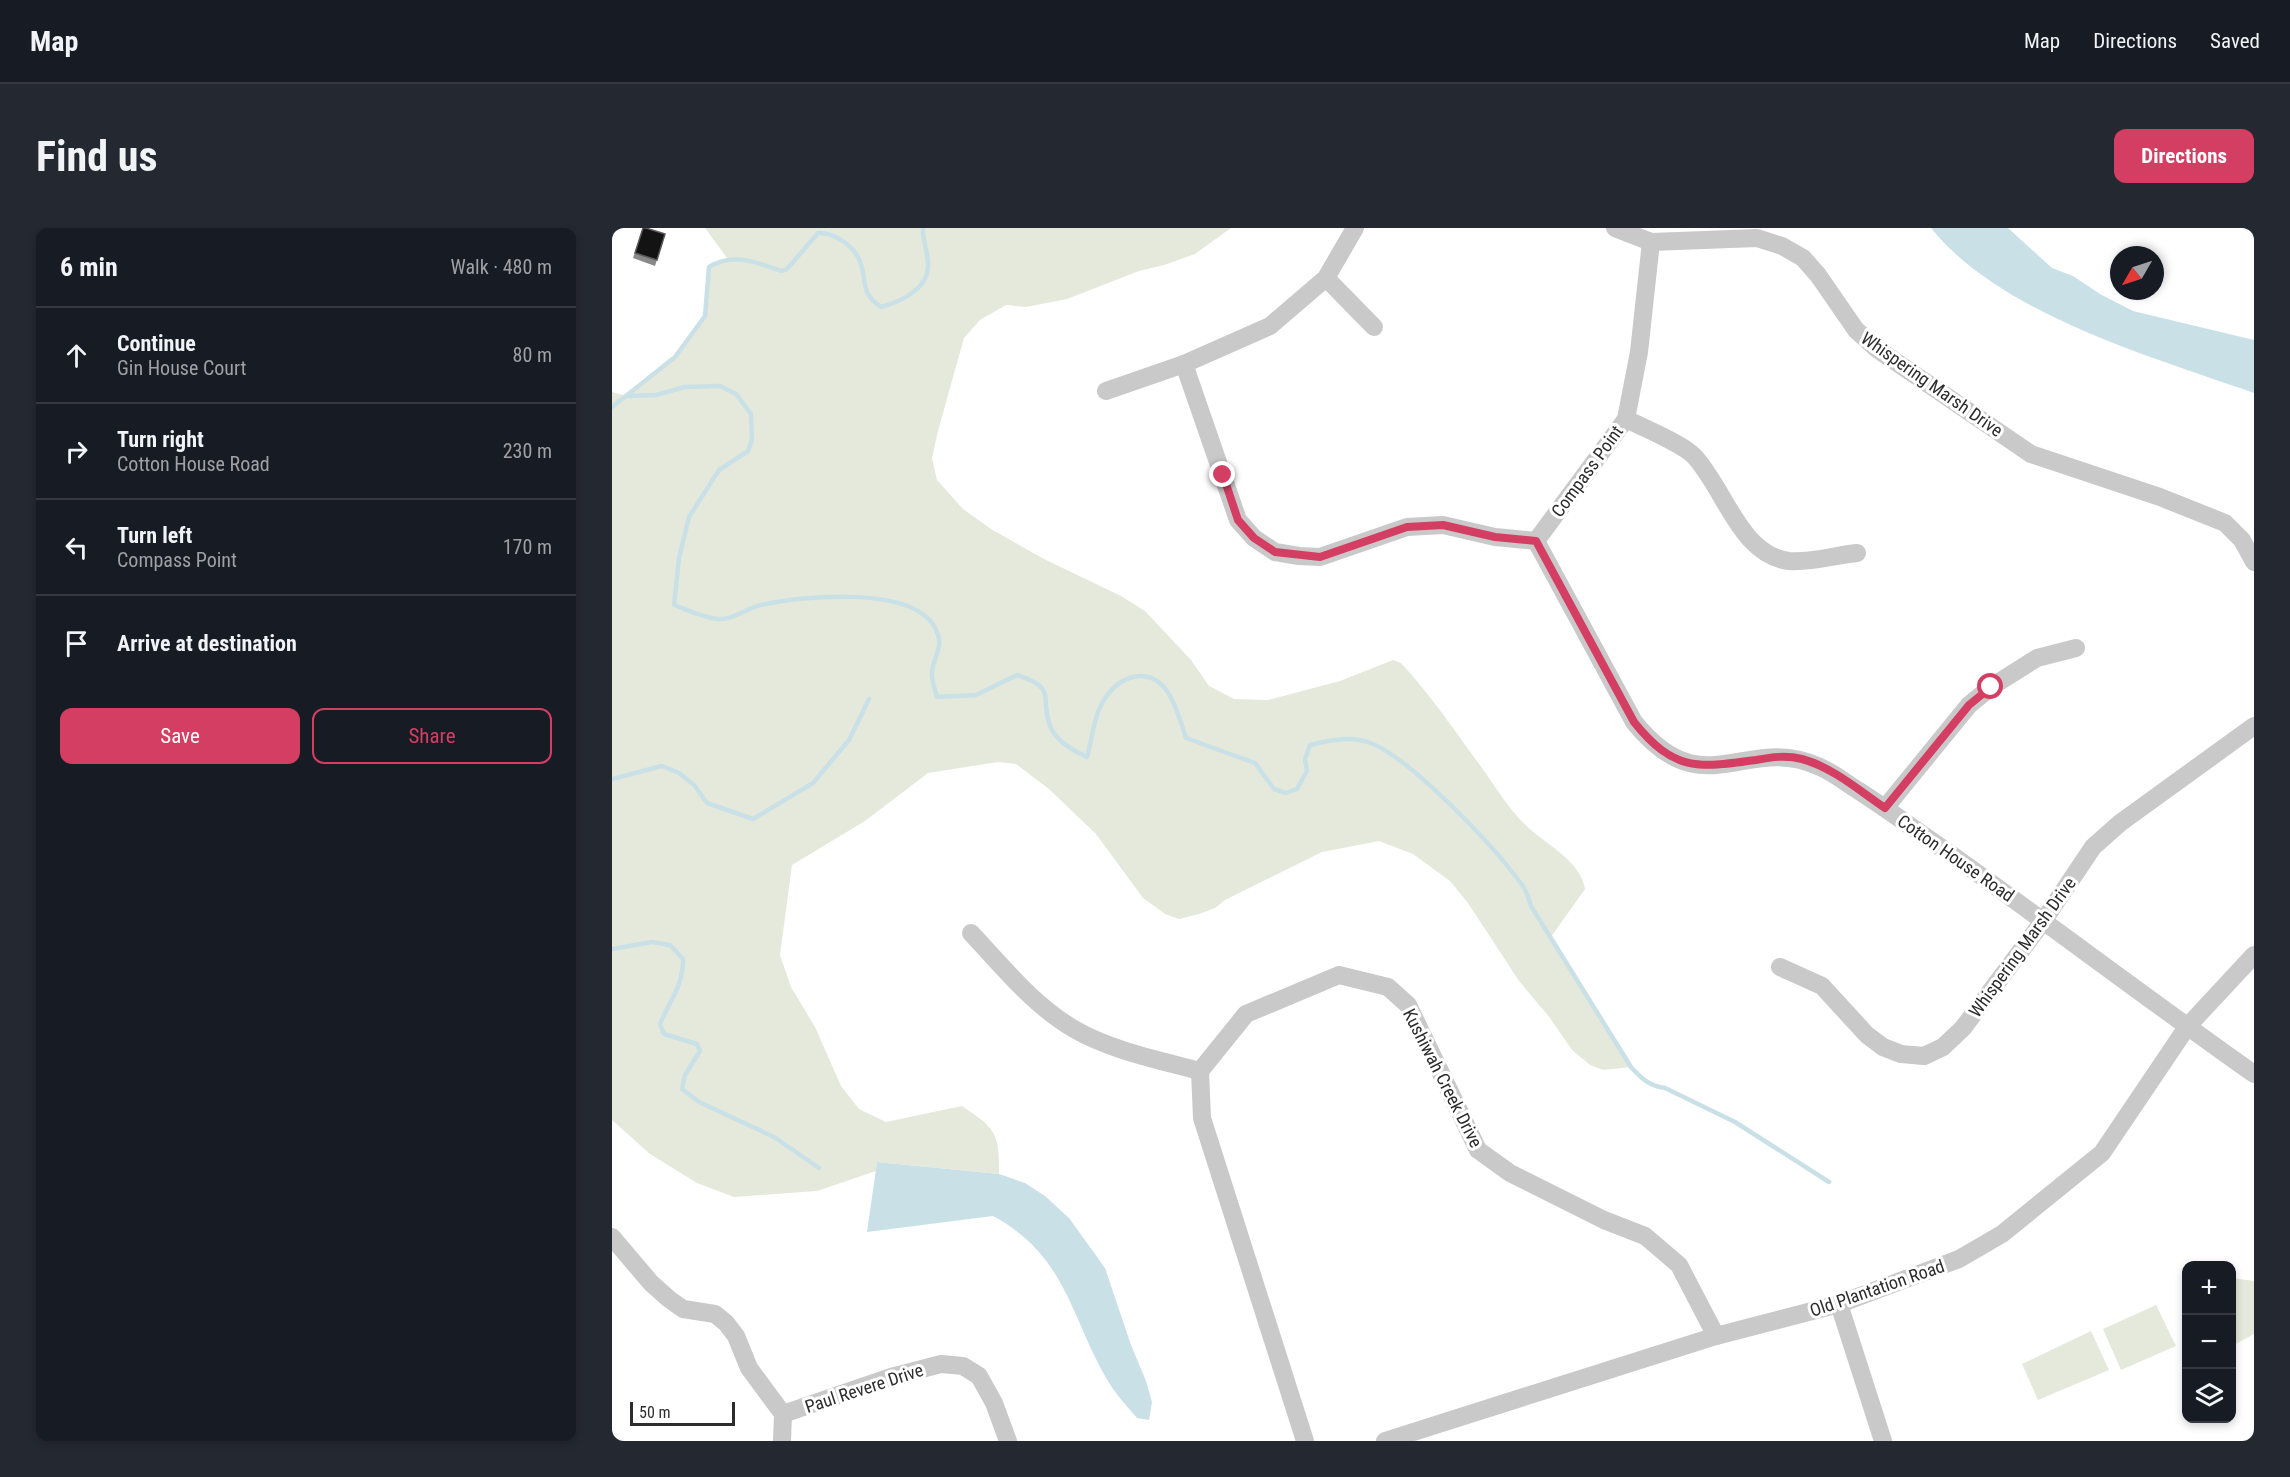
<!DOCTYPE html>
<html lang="en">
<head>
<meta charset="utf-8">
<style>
	body { margin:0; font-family:"Roboto Condensed",sans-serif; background:#242831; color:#f1f3f6 }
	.controls { position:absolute; right:18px; bottom:18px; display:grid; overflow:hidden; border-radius:12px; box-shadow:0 3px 9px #0003 }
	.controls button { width:54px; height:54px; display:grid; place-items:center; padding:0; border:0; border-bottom:2px solid #363941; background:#171b24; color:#f1f3f6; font:30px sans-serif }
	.compass { position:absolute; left:1498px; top:18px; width:54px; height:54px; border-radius:50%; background:#171b24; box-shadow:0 3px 9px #0003; rotate:231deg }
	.scale { position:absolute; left:18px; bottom:15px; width:105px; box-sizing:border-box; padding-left:6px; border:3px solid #2c2c2c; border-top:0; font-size:16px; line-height:21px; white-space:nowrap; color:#2c2c2c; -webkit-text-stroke:4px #fff; paint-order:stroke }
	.stop { position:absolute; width:18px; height:18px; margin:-14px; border:4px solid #d43e63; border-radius:50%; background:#fff }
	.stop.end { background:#d43e63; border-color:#fff; box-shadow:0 2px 6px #0008 }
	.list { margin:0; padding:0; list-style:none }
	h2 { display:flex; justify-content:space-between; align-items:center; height:78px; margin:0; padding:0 24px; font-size:26px }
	h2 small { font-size:20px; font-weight:400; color:#9ea1a6 }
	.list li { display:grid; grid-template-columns:39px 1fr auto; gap:18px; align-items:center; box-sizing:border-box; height:96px; padding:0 24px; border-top:2px solid #363941 }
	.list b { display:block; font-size:22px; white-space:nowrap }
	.list p { margin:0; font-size:20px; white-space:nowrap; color:#9ea1a6 }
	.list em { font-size:20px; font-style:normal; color:#9ea1a6 }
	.actions { display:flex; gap:12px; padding:18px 24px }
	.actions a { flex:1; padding:14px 0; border:2px solid #d43e63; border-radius:12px; text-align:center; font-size:21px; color:#d43e63 }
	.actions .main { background:#d43e63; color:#fff }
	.icon { flex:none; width:33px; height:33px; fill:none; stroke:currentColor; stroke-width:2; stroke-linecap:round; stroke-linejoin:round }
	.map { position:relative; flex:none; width:1642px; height:1213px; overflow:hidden; border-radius:12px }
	header { display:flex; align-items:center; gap:36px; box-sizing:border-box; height:84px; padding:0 30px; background:#171b24; border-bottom:2px solid #363941 }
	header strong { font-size:28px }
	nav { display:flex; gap:33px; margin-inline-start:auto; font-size:21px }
	.intro { display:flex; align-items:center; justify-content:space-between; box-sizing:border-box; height:144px; padding:0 36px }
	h1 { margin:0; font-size:42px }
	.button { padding:15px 27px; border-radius:12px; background:#d43e63; color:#fff; font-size:21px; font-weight:700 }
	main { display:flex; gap:36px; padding:0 36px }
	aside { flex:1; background:#171b24; border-radius:12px; box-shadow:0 3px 9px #0003 }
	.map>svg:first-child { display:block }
	.green { fill:#e5e9db }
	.water { fill:#c9e0e7 }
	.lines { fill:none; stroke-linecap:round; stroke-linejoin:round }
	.stream { stroke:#c9e0e7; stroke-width:4.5 }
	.minor { stroke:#c9c9c9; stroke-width:18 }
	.wall { fill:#898989 }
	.building { fill:#131313; stroke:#5a5a5a; stroke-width:1.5 }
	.route { stroke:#d43e63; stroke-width:8 }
	.labels { text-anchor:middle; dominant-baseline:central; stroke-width:6; stroke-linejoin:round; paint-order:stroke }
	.street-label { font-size:18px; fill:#2c2c2c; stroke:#fff }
</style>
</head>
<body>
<header>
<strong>Map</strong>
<nav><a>Map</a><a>Directions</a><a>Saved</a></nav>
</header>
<div class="intro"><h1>Find us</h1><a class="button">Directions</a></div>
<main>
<aside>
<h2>6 min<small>Walk · 480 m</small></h2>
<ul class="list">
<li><svg class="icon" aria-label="ahead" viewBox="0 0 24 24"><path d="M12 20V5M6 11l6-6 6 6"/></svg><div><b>Continue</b><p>Gin House Court</p></div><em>80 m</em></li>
<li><svg class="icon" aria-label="right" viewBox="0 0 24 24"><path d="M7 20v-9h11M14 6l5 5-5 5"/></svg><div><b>Turn right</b><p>Cotton House Road</p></div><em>230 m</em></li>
<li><svg class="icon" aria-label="left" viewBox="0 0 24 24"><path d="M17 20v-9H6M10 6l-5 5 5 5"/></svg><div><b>Turn left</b><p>Compass Point</p></div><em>170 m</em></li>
<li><svg class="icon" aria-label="arrive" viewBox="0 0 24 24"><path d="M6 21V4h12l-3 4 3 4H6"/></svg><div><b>Arrive at destination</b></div></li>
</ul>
<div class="actions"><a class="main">Save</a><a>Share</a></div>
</aside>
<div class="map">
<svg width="1642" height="1213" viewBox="0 0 1642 1213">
	<rect width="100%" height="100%" fill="#fff"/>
	<!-- green -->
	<g class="green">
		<path d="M93,0H619L583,26L552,37L527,43L455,71L414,79L394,77L368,92L352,110L326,203L320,230L325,252L351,281L379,301L432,331L509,368L533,383L579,432L597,458L622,471L656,472L728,453L781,432L789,435C819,467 844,505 870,540C885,561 899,585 919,602C937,618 969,634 973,661L939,709L1019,839L991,842L978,837L960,822L938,790L907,753L856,675L838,653L801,626L767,613L710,624L613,672L603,680L587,686L567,691L553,686L531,670L484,606L437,561L404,536L386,534L316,545L253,593L180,637L168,727L179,759L203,799L229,858L247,881L274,894L350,878C383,900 388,905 387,946L265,934L264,943L205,963L122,969L85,955L38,926L0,892V164L15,168L63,129L93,88L97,39L115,30Z"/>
		<polygon points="1620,1050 1642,1053 1642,1106 1620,1118"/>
		<polygon points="1544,1077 1564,1118 1509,1142 1491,1101"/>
		<polygon points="1479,1103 1497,1142 1426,1172 1410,1136"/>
	</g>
	<!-- water -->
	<g class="water">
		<path d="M1319,0H1396L1440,40L1461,48L1488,66L1521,83L1642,112V165C1540,129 1388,86 1319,0Z"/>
		<path d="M265,934L387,946L413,955L433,968L457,990L493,1040L519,1117L534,1153L540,1174L537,1192L525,1190C516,1179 506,1169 499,1158C458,1092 457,1029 381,988L255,1004Z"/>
	</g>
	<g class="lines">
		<!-- stream -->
		<g class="stream">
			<path d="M15,168L44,167L73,159L108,158L124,166L139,186L140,212L136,223L107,242L77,289L67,330L62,377C76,382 92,390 106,391C122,392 134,380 149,377C189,368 311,355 326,407C331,421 319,433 320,447C320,454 323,462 325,469L364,467L405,447C448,461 426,470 439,500C445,514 462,523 475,529C480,512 482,487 492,472C507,448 536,437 555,463C564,476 569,495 574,510L643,535L662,561L674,565L685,561L695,543L693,531L698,517C719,512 740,507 761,516C802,534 883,619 910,657C915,663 917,671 919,678L1019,839C1029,850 1037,858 1053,860L1123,894L1217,954"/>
			<path d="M0,179L63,129L93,88L97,39C122,24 145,35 170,43L175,41L206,5C220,4 238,15 246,29C257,49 245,63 269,79C288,74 316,61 316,38C317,25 310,13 311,0"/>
			<polyline points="0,551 50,538 67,545 82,557 95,575 141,591 201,555 237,512 257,471"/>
			<path d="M0,721L40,714L58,717L71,731C72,756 57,774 48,796L52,806L85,816L88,823L73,847L70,861L87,874L162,909L207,940"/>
		</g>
		<!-- minor -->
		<g class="minor">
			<polyline points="1003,0 1039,14 1145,10 1170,18 1191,30 1206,47 1244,102 1265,121 1419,226 1548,269 1613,295 1630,312 1642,334"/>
			<polyline points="714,50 762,99"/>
			<polyline points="572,136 626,292 642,310 663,324 687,328 708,329 795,299 831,297 883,309 924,313 1014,191 1027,124 1039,14"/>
			<polyline points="494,163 572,136 658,98 714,50 743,0"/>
			<path d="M1014,191C1030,199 1071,216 1082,228C1113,261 1128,327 1177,333C1198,335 1224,327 1245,325"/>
			<path d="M924,313L1022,494C1092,581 1134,504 1208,539C1222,545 1234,555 1247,563C1278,583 1309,606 1340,627C1441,699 1540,774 1642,846"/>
			<polyline points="1273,580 1357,477 1379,459 1425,430 1464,420"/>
			<path d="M359,705C391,739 421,777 462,801C500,823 547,832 588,843"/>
			<polyline points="1168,739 1210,758 1255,807 1271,819 1289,826 1312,828 1331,819 1351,800 1432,692 1481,619 1508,595 1642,498"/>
			<polyline points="0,1009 39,1055 57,1071 71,1081 103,1086 114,1095 124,1108 137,1140 171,1186 170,1213"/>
			<polyline points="1227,1076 1271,1213"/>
			<polyline points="171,1186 279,1149 329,1136 351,1138 367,1148 382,1175 396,1213"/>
			<polyline points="693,1213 590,890 588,843 634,786 727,747 776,759 796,777 866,922 898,945 992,992 1033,1008 1067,1037 1104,1108"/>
			<polyline points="773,1213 1104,1108 1227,1076 1347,1031 1390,1006 1490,925 1575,799 1642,727"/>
		</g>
	</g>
	<!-- wall -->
	<polygon class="wall" points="31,0 53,6 43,38 21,30"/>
	<!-- building -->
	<polygon class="building" points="31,0 34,0 53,6 45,32 23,25"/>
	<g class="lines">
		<!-- route -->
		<path class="route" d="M611,247L626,292L642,310L663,324L708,329L795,299L831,297L883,309L924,313L1022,494C1062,544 1086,540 1144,532C1160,529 1174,527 1190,531C1220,539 1248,563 1273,580L1357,477L1379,459"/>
	</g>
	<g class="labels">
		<!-- street labels -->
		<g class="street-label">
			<text transform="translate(1320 156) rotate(35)">Whispering Marsh Drive</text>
			<text transform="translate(975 243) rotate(-54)">Compass Point</text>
			<text transform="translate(1344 630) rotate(35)">Cotton House Road</text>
			<text transform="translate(1410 719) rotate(-54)">Whispering Marsh Drive</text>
			<text transform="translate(831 850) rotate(63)">Kushiwah Creek Drive</text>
			<text transform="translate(1265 1060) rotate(-19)">Old Plantation Road</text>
			<text transform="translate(252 1160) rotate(-18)">Paul Revere Drive</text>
		</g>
	</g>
</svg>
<div class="controls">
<button>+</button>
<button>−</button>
<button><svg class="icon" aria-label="layers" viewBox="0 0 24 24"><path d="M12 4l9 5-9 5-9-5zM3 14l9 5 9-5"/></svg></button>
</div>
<svg class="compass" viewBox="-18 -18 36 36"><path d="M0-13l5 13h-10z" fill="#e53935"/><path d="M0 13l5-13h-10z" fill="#9ea1a6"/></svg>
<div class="scale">50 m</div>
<div class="stop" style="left:1379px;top:459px"></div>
<div class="stop end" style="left:611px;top:247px"></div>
</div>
</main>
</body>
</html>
